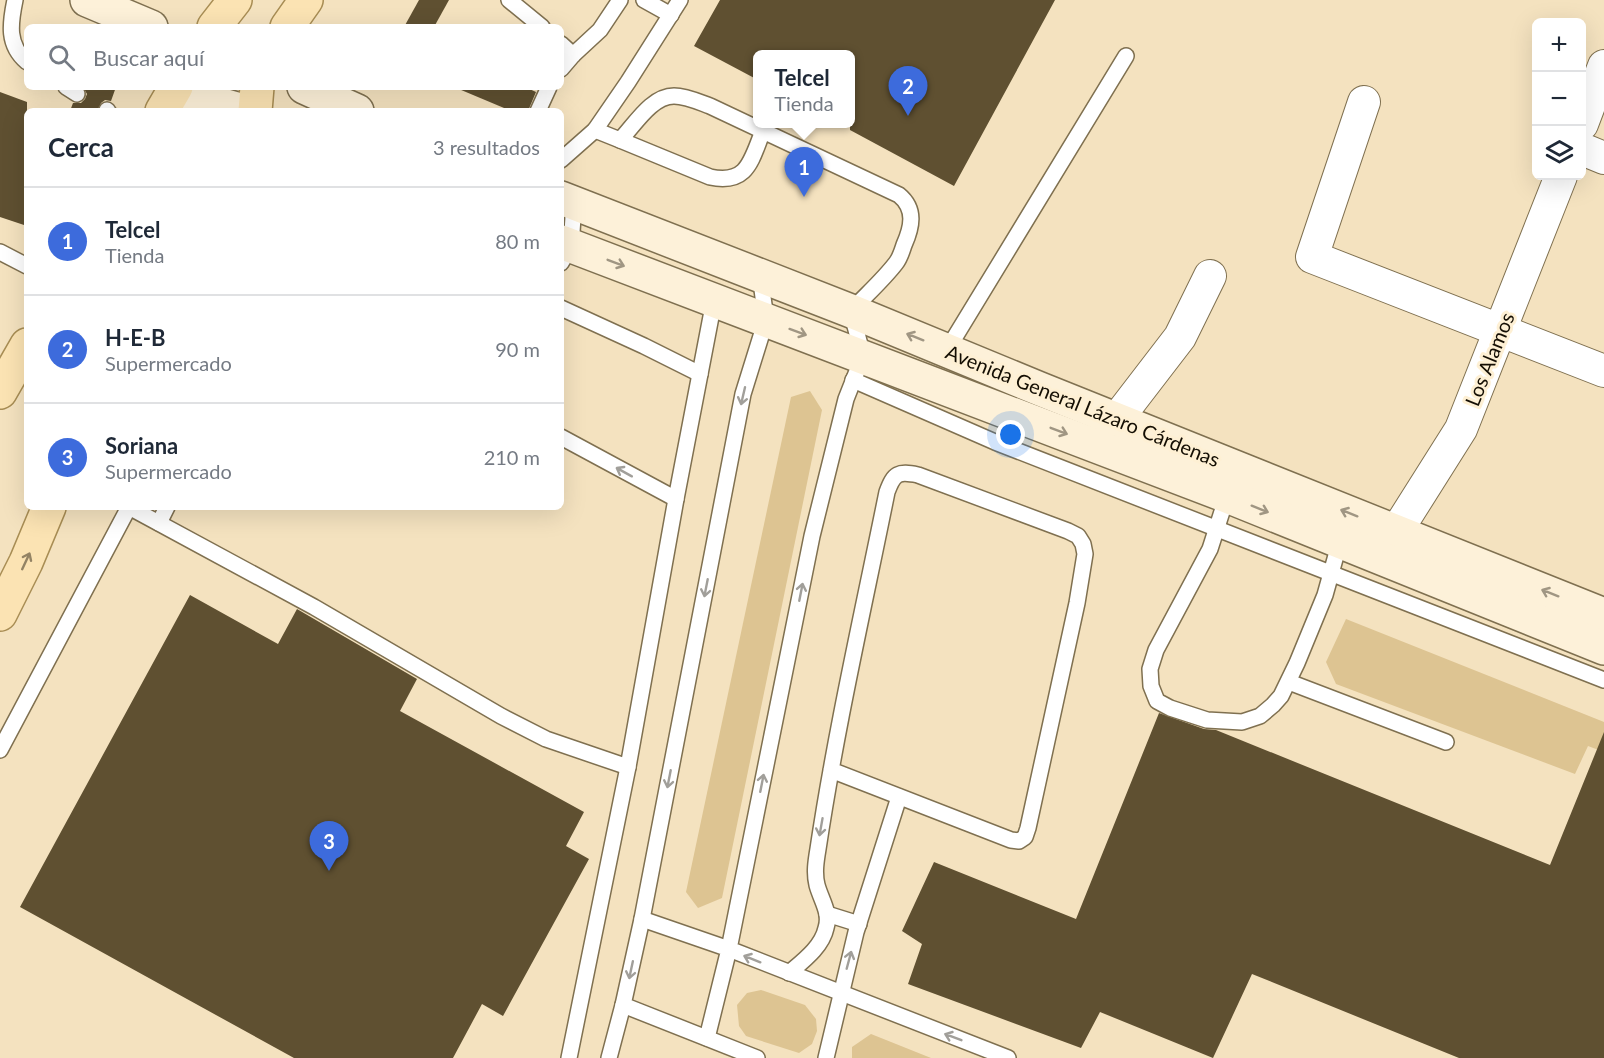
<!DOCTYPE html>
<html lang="es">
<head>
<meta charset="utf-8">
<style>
	body { margin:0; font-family:Lato,sans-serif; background:#f2f2f3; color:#1f2937 }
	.controls { position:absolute; right:18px; top:18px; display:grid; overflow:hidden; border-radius:9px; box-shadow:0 6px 24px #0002 }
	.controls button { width:54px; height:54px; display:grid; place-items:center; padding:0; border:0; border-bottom:2px solid #e0e1e3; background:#fff; color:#1f2937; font:30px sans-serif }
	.you { position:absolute; left:1011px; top:435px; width:21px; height:21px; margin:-15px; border:4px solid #fff; border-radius:50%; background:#1a73e8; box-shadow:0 0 0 9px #1a73e833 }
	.badge { display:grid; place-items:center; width:39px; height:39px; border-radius:50%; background:#3d6bdc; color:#fff; font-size:20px; font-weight:700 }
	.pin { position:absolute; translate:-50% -50px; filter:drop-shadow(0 2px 3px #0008) }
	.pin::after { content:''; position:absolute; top:32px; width:21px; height:18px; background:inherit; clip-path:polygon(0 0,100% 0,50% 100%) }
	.popup { position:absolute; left:753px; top:50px; width:102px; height:78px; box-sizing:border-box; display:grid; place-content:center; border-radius:9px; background:#fff; filter:drop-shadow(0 2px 4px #0005); font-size:20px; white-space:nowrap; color:#747a83 }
	.popup b { font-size:22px; color:#1f2937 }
	.popup::after { content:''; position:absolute; left:50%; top:100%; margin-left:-12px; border:12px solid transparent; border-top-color:#fff }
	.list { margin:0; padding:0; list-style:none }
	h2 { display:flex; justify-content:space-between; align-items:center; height:78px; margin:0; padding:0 24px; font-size:26px }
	h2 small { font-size:20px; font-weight:400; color:#747a83 }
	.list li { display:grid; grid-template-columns:39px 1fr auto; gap:18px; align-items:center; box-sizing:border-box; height:108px; padding:0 24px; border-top:2px solid #e0e1e3 }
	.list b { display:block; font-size:22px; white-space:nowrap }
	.list p { margin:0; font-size:20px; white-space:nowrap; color:#747a83 }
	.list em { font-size:20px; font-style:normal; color:#747a83 }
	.icon { flex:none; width:33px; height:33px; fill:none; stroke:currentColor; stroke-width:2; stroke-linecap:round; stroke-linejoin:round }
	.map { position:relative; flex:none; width:1604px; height:1058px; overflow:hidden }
	.search { position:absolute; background:#fff; box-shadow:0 6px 24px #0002; left:24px; top:24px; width:540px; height:66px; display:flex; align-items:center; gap:15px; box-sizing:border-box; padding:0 21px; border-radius:9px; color:#747a83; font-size:22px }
	.panel { position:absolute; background:#fff; box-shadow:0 6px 24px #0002; left:24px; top:108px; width:540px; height:402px; border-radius:9px }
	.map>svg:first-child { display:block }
	.green { fill:#ddc492 }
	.building { fill:#5f5031 }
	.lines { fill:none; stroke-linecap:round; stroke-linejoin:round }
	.lane-casing { stroke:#7f7050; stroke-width:18 }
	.street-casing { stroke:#7f7050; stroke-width:34 }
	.secondary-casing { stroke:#7f7050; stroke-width:36 }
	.primary-casing { stroke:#a88d54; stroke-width:36 }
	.lane { stroke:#fff; stroke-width:15 }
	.street { stroke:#fff; stroke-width:32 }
	.secondary { stroke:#fdf1d9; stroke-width:33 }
	.primary { stroke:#fbe3b3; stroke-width:33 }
	.oneway { stroke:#a09683 }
	.oneway2 { stroke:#a19f9a }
	.oneway3 { stroke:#938364 }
	.labels { text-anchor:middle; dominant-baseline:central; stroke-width:6; stroke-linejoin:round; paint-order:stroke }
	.street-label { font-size:20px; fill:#140e03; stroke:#fef0d4 }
</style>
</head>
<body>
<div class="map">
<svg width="1604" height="1058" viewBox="0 0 1604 1058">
	<rect width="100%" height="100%" fill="#f4e2bf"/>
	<!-- green -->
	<g class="green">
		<polygon points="810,391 822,410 722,898 698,908 686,892 791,397"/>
		<polygon points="1346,619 1604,722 1604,752 1588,746 1575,774 1336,684 1326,662"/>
		<polygon points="761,990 805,1005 816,1019 817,1031 812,1044 799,1053 746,1036 739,1026 737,1005 747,993"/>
		<polygon points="871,1034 931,1058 852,1058 852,1047"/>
	</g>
	<!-- building -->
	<g class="building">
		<polygon points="419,0 449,0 434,27 404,27"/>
		<polygon points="720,0 1055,0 954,186 850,130 850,54 758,54 758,80 694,46"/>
		<polygon points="83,87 116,87 111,101 105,100 101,103 98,111 70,111 73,103 81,103 85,99 87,94"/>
		<polygon points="454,87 525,87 536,92 528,111 511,111"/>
		<polygon points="0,92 27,102 27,226 0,217"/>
		<polygon points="190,595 278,644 297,609 417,679 400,711 584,812 566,846 589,859 503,1016 482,1004 453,1058 294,1058 20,907"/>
		<polygon points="1159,713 1204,729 1216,730 1550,865 1604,732 1604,1058 1459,1058 1252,974 1213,1058 1100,1012 1081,1048 908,984 922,944 902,931 934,862 1076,919"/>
	</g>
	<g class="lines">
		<!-- lane casing -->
		<g class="lane-casing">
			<g id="lane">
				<path d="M15,0C10,24 7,45 27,62"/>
				<polyline points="509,0 542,27"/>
				<polyline points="644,0 671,15"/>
				<polyline points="561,44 573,55 561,69"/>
				<polyline points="573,55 600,30 620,0"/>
				<polyline points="66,87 77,94"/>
				<polyline points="107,110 108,111"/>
				<polyline points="538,111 549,87"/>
				<path d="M595,130L620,140C634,126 651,96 674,96C686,96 699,102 710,106L899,195C916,209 912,227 904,245C902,251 900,258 896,263C883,280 866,295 851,311L863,356L846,399L812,536L729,949L1008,1058"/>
				<path d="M620,140L710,177C748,185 751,160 763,131"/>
				<polyline points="561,160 595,130 628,82 680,0"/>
				<polyline points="0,252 27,266"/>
				<polyline points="561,263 571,246 574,203"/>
				<polyline points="561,308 644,346 700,374"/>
				<polyline points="947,350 1126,56"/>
				<polyline points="853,380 995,442 1604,680"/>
				<polyline points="561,437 676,499"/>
				<polyline points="1227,496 1210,549 1156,650 1150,669 1151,686 1157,701 1170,708 1207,720 1242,722 1260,716 1273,705 1281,696 1297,663 1325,595 1340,541"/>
				<polyline points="129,507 314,607 501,716 546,739 628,767"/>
				<polyline points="159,523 167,507"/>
				<polyline points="1289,682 1446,742"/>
				<polyline points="0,750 129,507"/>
				<polyline points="827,914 859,924"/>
				<polyline points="642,919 729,949 707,1038"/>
				<path d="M789,973C803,961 822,947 826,928C831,913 821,900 817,885C814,873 816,861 818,849C836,729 863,611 887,492C894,473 898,471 918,475L1068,531L1078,536L1083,544L1085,554L1077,603L1028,828L1025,837L1019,841L1011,840L831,770"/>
				<polyline points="569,1058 628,767 676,499 714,301"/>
				<polyline points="609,1058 623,1005"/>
				<polyline points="757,1058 623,1005 642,919 743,394 766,320 760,274"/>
				<polyline points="826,1058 856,932 899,797"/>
			</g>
		</g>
		<!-- street casing -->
		<g class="street-casing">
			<g id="street">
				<polyline points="1364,102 1312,257 1604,371"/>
				<polyline points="1582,124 1604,66"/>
				<polyline points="1582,149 1604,158"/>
				<polyline points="1117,419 1180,337 1210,276"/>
				<polyline points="1396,532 1461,429 1561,176"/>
			</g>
		</g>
		<!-- secondary casing -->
		<g class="secondary-casing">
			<g id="secondary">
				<polyline points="87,0 151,27"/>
				<polyline points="173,87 174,91 244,111"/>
				<polyline points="304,87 357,111"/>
				<polyline points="561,198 851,311 1040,389 1604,615"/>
				<polyline points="561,242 1227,496 1604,648"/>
			</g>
		</g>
		<!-- primary casing -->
		<g class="primary-casing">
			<g id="primary">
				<polyline points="214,27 235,0"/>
				<polyline points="287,27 306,0"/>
				<polyline points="162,111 176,87"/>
				<polyline points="255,111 257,87"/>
				<polyline points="0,392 27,345"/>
				<polyline points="0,614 26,562 49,507"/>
			</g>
		</g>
		<!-- lane -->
		<use href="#lane" class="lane"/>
		<!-- street -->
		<use href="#street" class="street"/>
		<!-- secondary -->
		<use href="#secondary" class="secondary"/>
		<!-- primary -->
		<use href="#primary" class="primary"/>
	</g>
	<!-- one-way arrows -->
	<defs><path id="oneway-shaft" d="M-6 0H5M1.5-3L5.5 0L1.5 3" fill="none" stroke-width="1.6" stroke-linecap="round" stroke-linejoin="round" transform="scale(1.5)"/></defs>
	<g class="oneway">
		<use href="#oneway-shaft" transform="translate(616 263) rotate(21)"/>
		<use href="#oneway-shaft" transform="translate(798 332) rotate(20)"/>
		<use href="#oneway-shaft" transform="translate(915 337) rotate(-158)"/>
		<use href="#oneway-shaft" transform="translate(1059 431) rotate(21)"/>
		<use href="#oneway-shaft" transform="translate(1260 509) rotate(22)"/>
		<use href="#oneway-shaft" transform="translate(1349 513) rotate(-158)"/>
		<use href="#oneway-shaft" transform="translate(1550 593) rotate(-158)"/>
	</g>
	<g class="oneway2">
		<use href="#oneway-shaft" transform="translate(743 396) rotate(103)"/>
		<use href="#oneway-shaft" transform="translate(624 472) rotate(-151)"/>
		<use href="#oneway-shaft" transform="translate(706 588) rotate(101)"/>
		<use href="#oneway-shaft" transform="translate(801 592) rotate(-79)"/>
		<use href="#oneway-shaft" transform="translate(669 779) rotate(101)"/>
		<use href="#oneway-shaft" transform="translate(762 783) rotate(-79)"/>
		<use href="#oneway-shaft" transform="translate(821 827) rotate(100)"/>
		<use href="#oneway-shaft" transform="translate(752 959) rotate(-158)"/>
		<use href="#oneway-shaft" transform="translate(849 960) rotate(-75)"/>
		<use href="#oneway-shaft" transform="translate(631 970) rotate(102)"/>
		<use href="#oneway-shaft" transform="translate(953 1037) rotate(-159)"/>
	</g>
	<use class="oneway3" href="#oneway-shaft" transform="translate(26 561) rotate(-65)"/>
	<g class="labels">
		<!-- street labels -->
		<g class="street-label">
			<text transform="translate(1489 359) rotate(-68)">Los Alamos</text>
			<text transform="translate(1083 405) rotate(22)">Avenida General Lázaro Cárdenas</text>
		</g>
	</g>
</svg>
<div class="controls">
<button>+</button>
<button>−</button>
<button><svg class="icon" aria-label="layers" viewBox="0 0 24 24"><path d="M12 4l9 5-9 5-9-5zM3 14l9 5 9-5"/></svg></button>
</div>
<div class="you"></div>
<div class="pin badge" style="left:804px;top:197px">1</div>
<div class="popup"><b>Telcel</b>Tienda</div>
<div class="pin badge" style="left:908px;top:116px">2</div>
<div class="pin badge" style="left:329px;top:871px">3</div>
<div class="search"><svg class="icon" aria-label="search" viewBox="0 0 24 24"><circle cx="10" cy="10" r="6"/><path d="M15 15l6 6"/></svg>Buscar aquí</div>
<section class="panel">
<h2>Cerca<small>3 resultados</small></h2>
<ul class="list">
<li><span class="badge">1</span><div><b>Telcel</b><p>Tienda</p></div><em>80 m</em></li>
<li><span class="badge">2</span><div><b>H-E-B</b><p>Supermercado</p></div><em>90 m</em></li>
<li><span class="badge">3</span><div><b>Soriana</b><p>Supermercado</p></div><em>210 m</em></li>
</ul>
</section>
</div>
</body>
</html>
